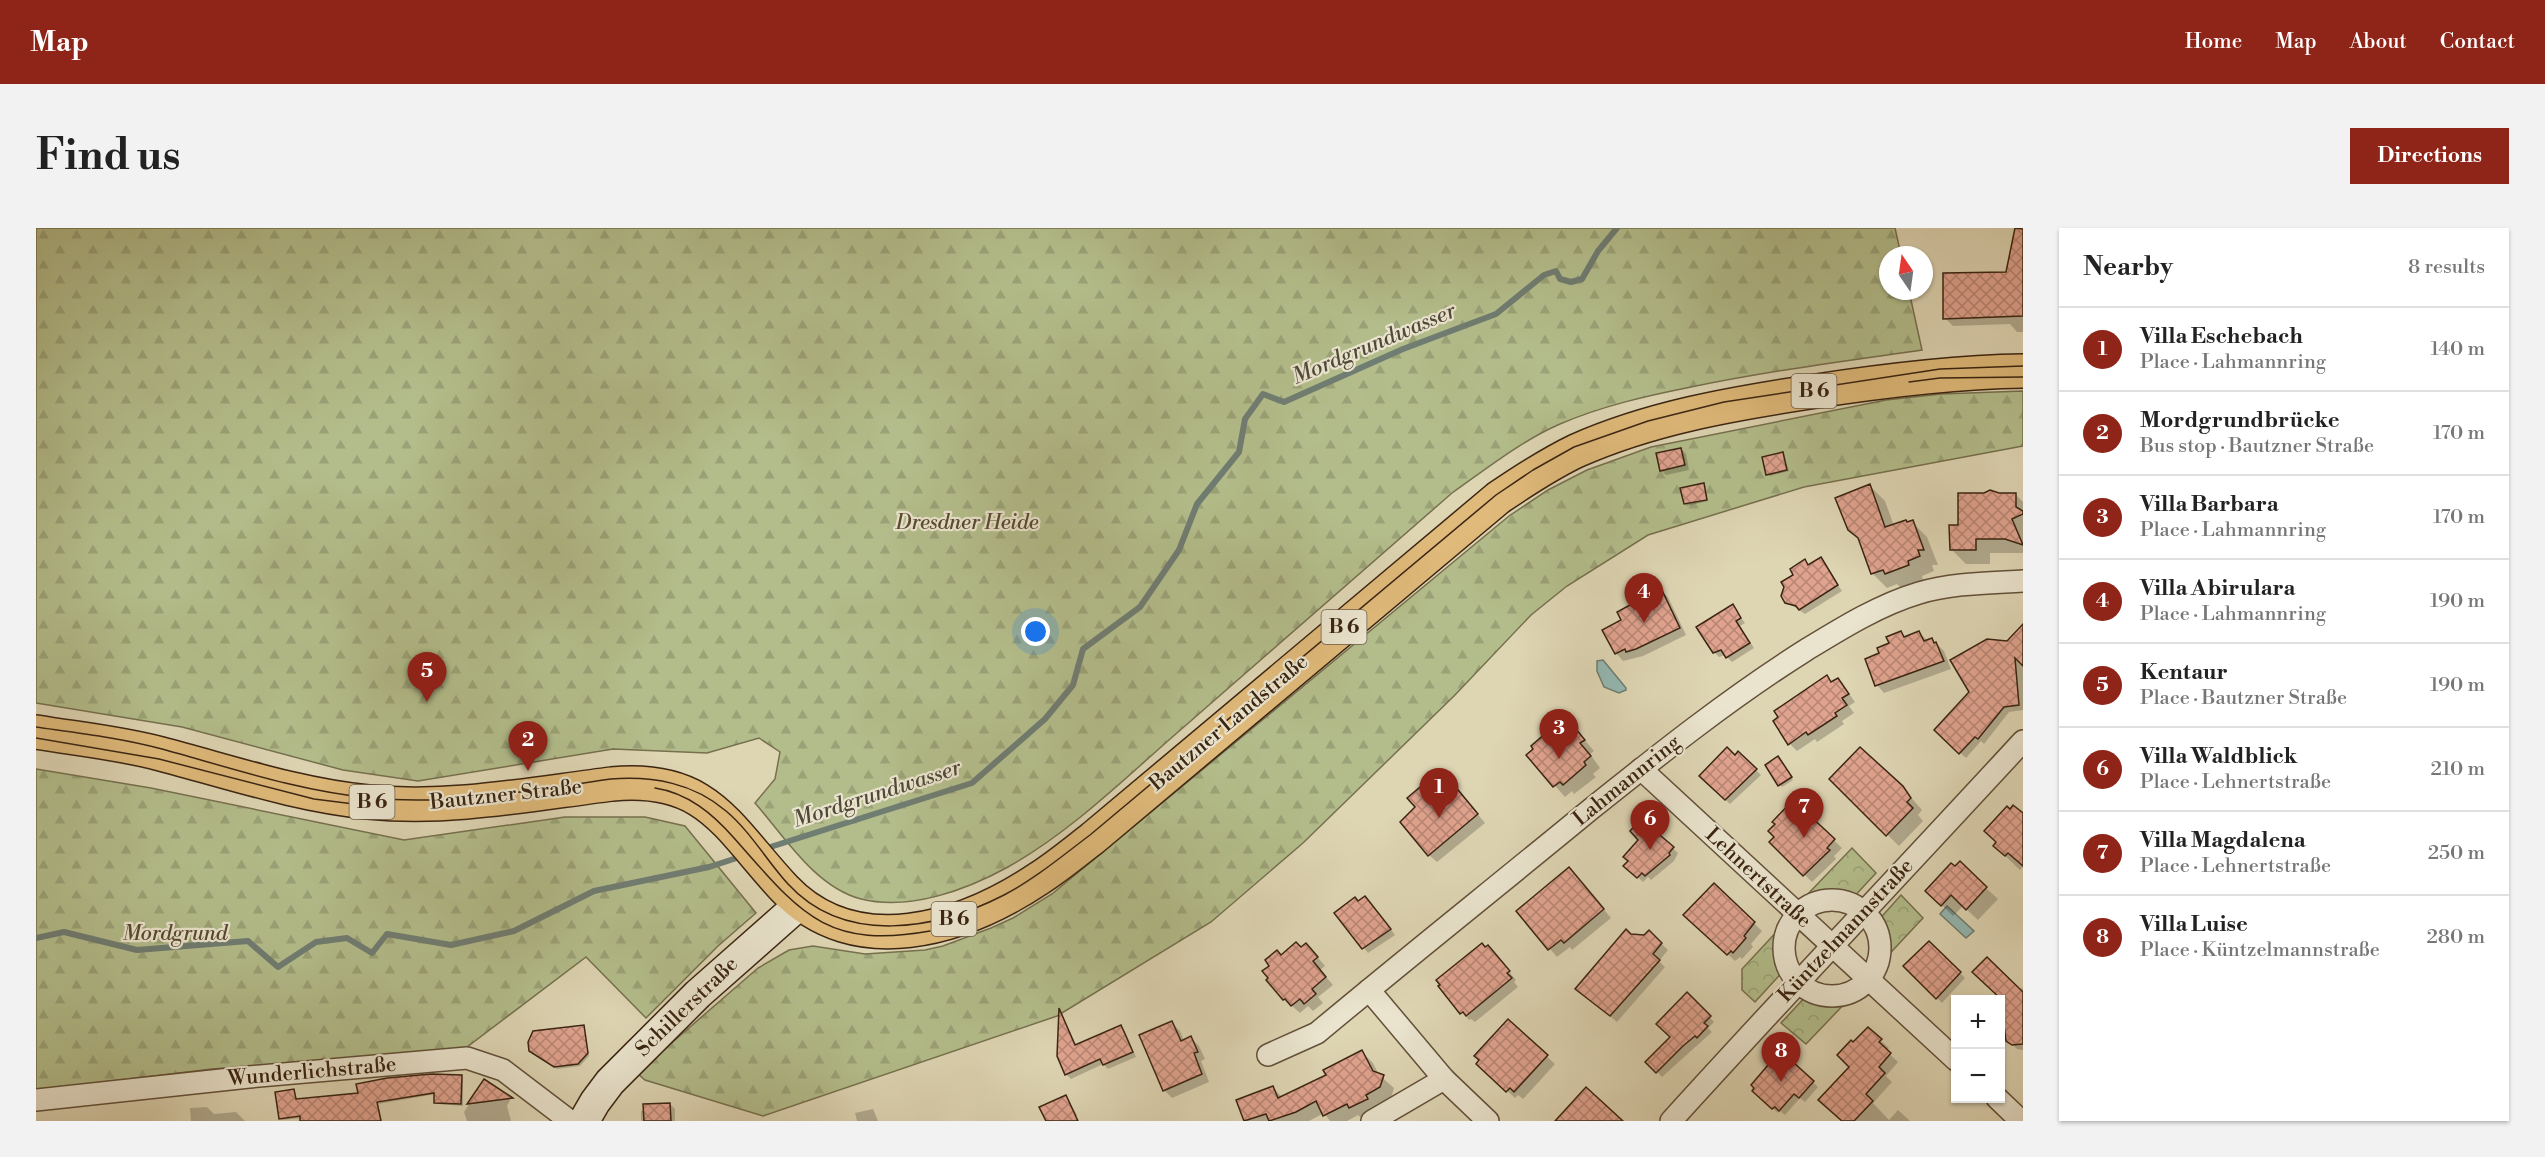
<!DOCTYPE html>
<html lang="en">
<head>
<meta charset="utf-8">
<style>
	body { margin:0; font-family:"Libre Bodoni",serif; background:#f2f2f2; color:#222 }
	.controls { position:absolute; right:18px; bottom:18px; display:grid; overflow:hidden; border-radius:0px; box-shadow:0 2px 4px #0004 }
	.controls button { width:54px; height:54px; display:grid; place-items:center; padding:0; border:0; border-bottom:2px solid #e0e0e0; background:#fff; color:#222; font:30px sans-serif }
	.compass { position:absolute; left:1843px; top:18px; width:54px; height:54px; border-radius:50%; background:#fff; box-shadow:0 2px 4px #0004; rotate:347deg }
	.you { position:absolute; left:1000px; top:404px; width:21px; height:21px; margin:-15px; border:4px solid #fff; border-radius:50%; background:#1a73e8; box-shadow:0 0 0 9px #1a73e833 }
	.badge { display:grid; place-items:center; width:39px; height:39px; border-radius:50%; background:#8f2418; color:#fff; font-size:20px; font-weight:700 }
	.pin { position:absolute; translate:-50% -50px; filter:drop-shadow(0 2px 3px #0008) }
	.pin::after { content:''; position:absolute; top:32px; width:21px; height:18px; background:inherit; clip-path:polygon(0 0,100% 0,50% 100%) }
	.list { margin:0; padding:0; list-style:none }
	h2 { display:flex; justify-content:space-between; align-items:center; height:78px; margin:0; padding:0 24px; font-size:26px }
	h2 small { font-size:20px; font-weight:400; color:#767676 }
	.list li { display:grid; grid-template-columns:39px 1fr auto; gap:18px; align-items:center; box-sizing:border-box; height:84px; padding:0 24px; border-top:2px solid #e0e0e0 }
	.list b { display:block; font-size:22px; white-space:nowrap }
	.list p { margin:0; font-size:20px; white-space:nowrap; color:#767676 }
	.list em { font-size:20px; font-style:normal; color:#767676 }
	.map { position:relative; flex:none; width:1987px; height:893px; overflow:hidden; border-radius:0px }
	header { display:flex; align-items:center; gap:36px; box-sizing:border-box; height:84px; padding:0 30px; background:#8f2418; color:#fff }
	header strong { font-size:28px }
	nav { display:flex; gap:33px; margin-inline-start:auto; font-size:21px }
	.intro { display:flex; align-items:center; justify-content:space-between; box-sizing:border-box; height:144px; padding:0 36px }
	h1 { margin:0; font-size:42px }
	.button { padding:15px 27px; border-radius:0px; background:#8f2418; color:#fff; font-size:21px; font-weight:700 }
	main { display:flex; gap:36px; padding:0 36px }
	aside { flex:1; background:#fff; border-radius:0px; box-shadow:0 2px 4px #0004 }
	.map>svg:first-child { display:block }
	.forest { fill:url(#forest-firs); stroke:#76704e; stroke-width:1.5 }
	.park { fill:url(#park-crowns); stroke:#76704e; stroke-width:1.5 }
	.water { fill:#94b8b2; stroke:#707d72; stroke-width:1.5 }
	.shadow { fill:#0003 }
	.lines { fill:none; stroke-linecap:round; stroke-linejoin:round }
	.stream { stroke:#707d72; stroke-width:6 }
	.building { fill:url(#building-cross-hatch); stroke:#3a2412; stroke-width:1.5 }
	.street-casing { stroke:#63503a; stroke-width:24 }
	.secondary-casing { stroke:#3a2412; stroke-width:33 }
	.primary-casing { stroke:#3a2412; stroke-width:36 }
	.street { stroke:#eae4ce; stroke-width:21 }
	.secondary { stroke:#eae4ce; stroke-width:30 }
	.primary { stroke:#dfba7a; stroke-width:33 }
	.tram { stroke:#3a2412; stroke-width:1.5 }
	.labels { text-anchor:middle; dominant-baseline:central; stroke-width:4.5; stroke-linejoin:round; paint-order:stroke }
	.shield { fill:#eae4ce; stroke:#6f5e4a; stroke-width:1.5 }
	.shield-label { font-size:20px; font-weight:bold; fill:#3a2412 }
	.park-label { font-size:21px; font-style:italic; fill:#584a30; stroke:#eae4ce }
	.street-label { font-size:21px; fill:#3a2412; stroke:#eae4ce }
	.water-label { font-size:22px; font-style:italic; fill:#50493a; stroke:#eae4ce }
</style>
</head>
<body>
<header>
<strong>Map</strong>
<nav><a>Home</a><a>Map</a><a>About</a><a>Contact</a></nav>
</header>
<div class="intro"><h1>Find us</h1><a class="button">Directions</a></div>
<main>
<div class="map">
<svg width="1987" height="893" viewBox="0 0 1987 893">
	<defs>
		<pattern id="forest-firs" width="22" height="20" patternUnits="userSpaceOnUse" patternTransform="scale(1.5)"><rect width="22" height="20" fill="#b3bd8b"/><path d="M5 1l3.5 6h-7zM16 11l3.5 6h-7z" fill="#9ba277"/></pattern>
		<pattern id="park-crowns" width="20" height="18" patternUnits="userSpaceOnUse" patternTransform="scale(1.5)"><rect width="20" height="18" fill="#b3bd8b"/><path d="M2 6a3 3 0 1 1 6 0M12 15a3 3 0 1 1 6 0" fill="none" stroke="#9ba277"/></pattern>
		<pattern id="building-cross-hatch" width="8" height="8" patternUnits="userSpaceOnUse" patternTransform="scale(1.5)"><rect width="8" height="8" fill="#e0a38f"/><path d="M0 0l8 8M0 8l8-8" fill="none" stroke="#b78573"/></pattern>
	</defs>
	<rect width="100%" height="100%" fill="#ded5b3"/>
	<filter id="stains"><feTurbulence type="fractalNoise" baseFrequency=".00333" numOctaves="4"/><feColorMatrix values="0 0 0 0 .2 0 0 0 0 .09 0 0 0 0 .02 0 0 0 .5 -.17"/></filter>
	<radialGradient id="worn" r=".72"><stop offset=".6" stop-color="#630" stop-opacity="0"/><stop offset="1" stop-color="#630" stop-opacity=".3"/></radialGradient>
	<!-- forest -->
	<g class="forest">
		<path d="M0,0H1859L1865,27H1852V63H1873L1886,122C1809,133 1732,143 1655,159C1610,168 1566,178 1524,196C1485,213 1450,241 1416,265C1327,342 1238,420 1149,498C1093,546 1038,602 972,639C930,662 874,683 825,671C779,659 748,608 719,575L739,551L744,524L723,510L671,525L577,521L382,553L307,542L146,499L0,475Z"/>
		<polygon points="1987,163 1987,218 1768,259 1612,307 1531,358 1495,387 1418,468 1267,615 1175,694 1021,788 727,888 609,852 601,845 722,740 753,722 777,718 829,726 889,722 907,718 955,700 977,690 1016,666 1473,288 1512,262 1551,242 1615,219 1850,172 1905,166"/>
		<polygon points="0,541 115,560 368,612 529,589 609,589 649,598 720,685 682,718 610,790 550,729 427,822 176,841 0,862"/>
	</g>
	<!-- park -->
	<g class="park">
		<polygon points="1816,620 1840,645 1815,672 1792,668 1775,672 1770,668"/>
		<polygon points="1865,667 1887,690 1845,735 1847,721 1840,695"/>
		<polygon points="1746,698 1745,728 1750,740 1719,774 1706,762 1706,741"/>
		<polygon points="1772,766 1783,771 1816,768 1770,816 1745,795"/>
	</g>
	<!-- water -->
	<g class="water">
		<polygon points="1567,432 1590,460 1590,462 1583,465 1568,459 1561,443 1561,433"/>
		<polygon points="1911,678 1938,703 1930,710 1904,686"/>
	</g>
	<!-- shadow -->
	<g class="shadow">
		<polygon points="1987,13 1987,104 1981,104 1974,96 1917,98 1909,90 1971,45"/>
		<polygon points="1645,221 1650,226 1653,242 1630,247 1625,242"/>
		<polygon points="1747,226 1753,243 1734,248 1731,246"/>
		<polygon points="1667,257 1672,273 1651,278 1649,276"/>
		<polygon points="1834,258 1849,273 1858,298 1876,294 1891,309 1902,337 1896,337 1898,343 1886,348 1887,352 1865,360 1861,356 1851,360 1836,345"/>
		<polygon points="1979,266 1987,274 1987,325 1954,325 1954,336 1930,336 1915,321 1924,298 1962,267"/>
		<polygon points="1784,331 1806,363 1769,386 1748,372 1768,333 1774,338"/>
		<polygon points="1624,362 1632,369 1650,407 1607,428 1587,433 1580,425 1587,393"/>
		<polygon points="1696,378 1709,395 1704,398 1718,420 1696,434 1689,427 1683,429 1678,424"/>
		<polygon points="1987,398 1987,482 1973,484 1948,516 1945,513 1930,530 1900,502 1935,464"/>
		<polygon points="1865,405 1870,410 1883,405 1892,413 1896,411 1908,423 1915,441 1848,465 1841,457 1845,426"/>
		<polygon points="1790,449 1797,455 1802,452 1809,460 1819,474 1813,478 1818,485 1806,493 1808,496 1781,514 1779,511 1761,523 1754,516"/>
		<polygon points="1532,501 1546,509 1558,523 1554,526 1564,540 1557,546 1560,549 1538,566 1536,563 1529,569 1492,527 1521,503"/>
		<polygon points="1702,525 1725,547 1694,576 1665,548"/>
		<polygon points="1744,532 1757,552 1746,559 1731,538"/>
		<polygon points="1795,551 1866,559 1886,582 1882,587 1887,593 1863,618"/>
		<polygon points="1421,561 1449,595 1401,634 1393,627 1399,565"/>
		<polygon points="1757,574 1806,620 1798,628 1800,631 1776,654 1735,614 1740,609"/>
		<polygon points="1987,587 1987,639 1984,642 1959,618"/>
		<polygon points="1605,593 1642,625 1638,633 1615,652 1612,649 1607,654 1590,638 1604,612"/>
		<polygon points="1541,649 1575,690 1536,722 1534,719 1521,729 1482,683"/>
		<polygon points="1678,657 1726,703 1715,716 1717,719 1706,731 1704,729 1699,733 1657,695"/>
		<polygon points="1950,660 1962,671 1942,692 1927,678 1917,688 1891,663"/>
		<polygon points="1322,674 1334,674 1359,707 1332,725 1300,685"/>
		<polygon points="1613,704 1632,722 1623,733 1629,739 1581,794 1548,767 1594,707 1609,709"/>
		<polygon points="1893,715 1929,750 1906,775 1869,738"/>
		<polygon points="1265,721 1278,725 1289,738 1284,742 1297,757 1282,769 1287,775 1277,783 1272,778 1264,785 1248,771 1246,729"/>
		<polygon points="1459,727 1480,752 1478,754 1482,759 1439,794 1435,791 1433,792 1406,757"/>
		<polygon points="1938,744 1984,763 1987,759 1987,822 1981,821 1973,813 1969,798 1964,793 1964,783 1970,777"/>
		<polygon points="1651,766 1678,794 1672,800 1676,804 1626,849 1612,834 1636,809"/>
		<polygon points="1024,783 1041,818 1085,799 1089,803 1100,829 1072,841 1067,836 1035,851 1030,846"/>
		<polygon points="1472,793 1519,836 1487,871 1482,867 1479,870 1449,843"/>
		<polygon points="1136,795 1144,803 1148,813 1155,810 1163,818 1169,831 1165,833 1173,854 1136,870 1128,862"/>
		<polygon points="547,798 553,828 544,838 521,841 497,825"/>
		<polygon points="1832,801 1853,820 1850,823 1862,834 1850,848 1856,854 1837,875 1853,892 1862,882 1874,893 1805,893 1785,872 1815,839 1817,816"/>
		<polygon points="1326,824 1337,835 1343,847 1358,860 1355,870 1340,878 1342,883 1326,891 1322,887 1311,893 1294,893 1288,885 1273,893 1210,893 1202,873 1236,859 1247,870 1292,847"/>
		<polygon points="425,848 427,850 427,878 402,876 400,866 342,876 346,893 266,893 265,890 246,892 244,890 258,863 261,873 324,866"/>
		<polygon points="448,853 474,872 471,878 475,893 431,893 428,884"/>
		<polygon points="1777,854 1782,859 1769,874 1764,870 1749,887 1744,883 1742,885 1718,863"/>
		<polygon points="1030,868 1041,887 1034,893 1012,893"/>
		<polygon points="634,876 639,881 639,893 605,893 605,883"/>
		<polygon points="171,879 178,886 200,884 209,893 155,893 154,880"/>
		<polygon points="837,881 842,893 821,893 819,885"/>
	</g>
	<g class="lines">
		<!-- stream -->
		<g class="stream">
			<polyline points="728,621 936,555 1009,491 1037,457 1047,421 1104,379 1143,322 1161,276 1203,224 1209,191 1227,166 1248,174 1367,121 1460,86 1508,47 1520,43 1524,51 1535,54 1546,51 1562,23 1581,0"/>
			<polyline points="0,710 28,704 101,722 212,713 242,739 280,714 311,710 336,725 351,706 415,717 478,703 558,663 673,639 707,628"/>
		</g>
	</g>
	<!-- building -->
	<g class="building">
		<polygon points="1979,0 1987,1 1987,88 1907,91 1907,45 1970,44"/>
		<polygon points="1645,220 1649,237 1624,243 1620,225"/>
		<polygon points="1747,224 1751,242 1730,247 1726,229"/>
		<polygon points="1668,255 1671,272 1648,276 1644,260"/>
		<polygon points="1834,256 1849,299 1870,292 1871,294 1877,292 1888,322 1882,322 1884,328 1872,333 1873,337 1849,346 1847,342 1835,346 1822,310 1812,302 1799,270"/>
		<polygon points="1954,262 1963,265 1980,265 1980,279 1987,283 1987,286 1976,291 1987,317 1969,311 1940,311 1940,322 1914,322 1913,297 1922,297 1922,265 1948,265"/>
		<polygon points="1785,329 1802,357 1763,382 1760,378 1749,375 1745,368 1748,359 1745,354 1757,347 1754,341 1769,331 1772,337"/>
		<polygon points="1625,360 1644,400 1600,421 1590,424 1589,421 1579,426 1566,402 1585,392 1581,384"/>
		<polygon points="1697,376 1705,390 1700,393 1714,415 1690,430 1685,422 1677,425 1660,399"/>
		<polygon points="1987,396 1987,438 1979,430 1983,477 1968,479 1942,511 1939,509 1923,526 1898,502 1933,464 1914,432 1951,411 1971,413"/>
		<polygon points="1865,403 1868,409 1883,403 1888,413 1896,410 1898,415 1900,414 1908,433 1839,458 1829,431 1843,425 1841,420 1853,415 1850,409"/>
		<polygon points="1791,447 1795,454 1802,450 1813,466 1806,470 1811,477 1799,485 1801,488 1772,507 1770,504 1752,517 1737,493 1742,489 1738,483"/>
		<polygon points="1528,495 1531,500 1536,496 1549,512 1544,515 1555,528 1548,534 1550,537 1527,557 1524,554 1517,559 1490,527 1497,521 1495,518 1518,498 1521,501"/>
		<polygon points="1691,519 1699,527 1702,523 1721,541 1689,572 1663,548"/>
		<polygon points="1824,519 1867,558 1875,570 1871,574 1877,580 1850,608 1793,551"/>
		<polygon points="1742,528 1756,549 1742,558 1729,537"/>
		<polygon points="1413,551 1442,586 1392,628 1364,594 1379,579 1371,570 1390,554 1398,563"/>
		<polygon points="1757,572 1799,611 1791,620 1794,622 1767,648 1733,614 1738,609 1732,603 1739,596 1736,594"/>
		<polygon points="1977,577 1987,585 1987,638 1972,625 1969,628 1957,618 1960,614 1948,603 1971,578 1974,581"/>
		<polygon points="1605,591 1638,619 1633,625 1634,627 1609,648 1606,645 1601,650 1587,638 1592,633 1587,629 1602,612 1594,603"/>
		<polygon points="1924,633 1951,659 1930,682 1915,667 1905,678 1889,663 1915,635 1919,638"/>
		<polygon points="1533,639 1568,681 1528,715 1525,712 1512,722 1480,683"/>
		<polygon points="1678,655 1719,694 1708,708 1710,710 1697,725 1695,723 1691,727 1647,687"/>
		<polygon points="1329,668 1355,701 1326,721 1298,685 1319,669 1322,673"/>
		<polygon points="1590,701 1595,706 1608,707 1613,702 1626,715 1617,726 1624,732 1574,788 1539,761"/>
		<polygon points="1893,713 1925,744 1900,771 1867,738"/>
		<polygon points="1260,714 1265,719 1270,715 1282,729 1277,733 1290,749 1276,761 1280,766 1268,776 1264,771 1255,778 1249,771 1247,772 1230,752 1232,750 1226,743 1233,738 1229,732 1241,722 1245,727"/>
		<polygon points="1446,715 1449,719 1452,717 1474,743 1471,745 1476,750 1430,788 1427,784 1424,786 1402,758 1404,757 1400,752"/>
		<polygon points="1951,729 1987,764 1987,816 1976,817 1970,813 1968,798 1965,795 1965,771 1936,744"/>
		<polygon points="1651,764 1675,788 1668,795 1672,798 1661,810 1659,808 1647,818 1620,845 1609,834 1634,809 1620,796"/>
		<polygon points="1023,780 1039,817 1085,797 1097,824 1067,837 1064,831 1029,847 1021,828"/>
		<polygon points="1472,791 1512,827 1478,864 1474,860 1470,864 1440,836 1443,832 1438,828"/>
		<polygon points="1136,793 1145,813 1155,808 1162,824 1158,825 1166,846 1127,863 1103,807"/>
		<polygon points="548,797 552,825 542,836 518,839 493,823 492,814 497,803"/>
		<polygon points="1832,799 1846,811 1843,814 1855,825 1843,839 1849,845 1830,866 1837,873 1818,893 1806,893 1782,872 1813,839 1801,827 1815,812 1817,814"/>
		<polygon points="1326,822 1337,843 1348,847 1344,859 1330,867 1332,871 1313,880 1311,876 1287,888 1280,873 1260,884 1233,893 1230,886 1208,893 1200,872 1237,858 1242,870 1290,847 1287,842"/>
		<polygon points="1747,825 1778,853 1763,870 1758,866 1743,883 1739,879 1736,881 1716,863 1718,860 1715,857 1732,837"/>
		<polygon points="395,846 426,847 425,876 398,875 398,865 341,874 345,893 264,893 264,888 243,891 239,864 258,861 260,871 322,865 320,856 351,850"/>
		<polygon points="448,851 477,870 431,876"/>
		<polygon points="1550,859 1587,893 1519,893"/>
		<polygon points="1030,867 1042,893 1010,893 1003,879"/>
		<polygon points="634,875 635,893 608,893 607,876"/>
	</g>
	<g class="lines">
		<!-- street casing -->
		<g class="street-casing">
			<g id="street">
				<polyline points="1605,541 1920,832"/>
				<circle cx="1796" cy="720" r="48"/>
				<polyline points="1333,762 1408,851 1452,893"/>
				<path d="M1232,827L1281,805C1372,729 1464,656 1555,581C1625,525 1694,470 1770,422C1806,400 1843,377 1883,365C1916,355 1953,355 1987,353"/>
				<polyline points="1961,870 1985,893"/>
				<polyline points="0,872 213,849 431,830 467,842 534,893"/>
				<polyline points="1336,893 1408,851"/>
				<path d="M1635,893C1751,765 1870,640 1987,513"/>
			</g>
		</g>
		<!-- secondary casing -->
		<g class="secondary-casing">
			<polyline id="secondary" points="548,893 559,874 574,854 662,766 765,675"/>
		</g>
		<!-- primary casing -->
		<g class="primary-casing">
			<path id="primary" d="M0,504C42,511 84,515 125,526C194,544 261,567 332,574C415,582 495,566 576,556C672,547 691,599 748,660C819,735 927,701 1002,651C1021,639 1039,624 1057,610L1462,270C1487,253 1513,236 1540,223C1614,190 1695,176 1774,164C1845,153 1915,144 1987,143"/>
		</g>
		<!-- street -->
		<use href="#street" class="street"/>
		<!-- secondary -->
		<use href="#secondary" class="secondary"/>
		<!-- primary -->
		<use href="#primary" class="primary"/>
		<!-- tram -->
		<g class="tram">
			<polyline points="1873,154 1904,150 1987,149"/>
			<path d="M0,499C42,505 85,510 126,521C195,540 263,563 335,570C416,578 495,562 575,551C618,548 657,555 690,583C714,603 731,633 752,656C809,718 900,702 968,667C999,651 1026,628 1054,607L1460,267L1497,242L1538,219L1612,193L1688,174L1904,141L1987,138"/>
			<polyline points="0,510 123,531 278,571 318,576"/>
			<path d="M619,560C652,565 677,586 698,610C763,683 788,722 894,703"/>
		</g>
	</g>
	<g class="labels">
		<!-- shield labels -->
		<g class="shield">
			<rect x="1755.5" y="146" width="45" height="34" rx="4.5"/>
			<rect x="1285.5" y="382" width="45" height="34" rx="4.5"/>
			<rect x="313.5" y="557" width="45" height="34" rx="4.5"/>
			<rect x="895.5" y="674" width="45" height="34" rx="4.5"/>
		</g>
		<g class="shield-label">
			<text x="1778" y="163">B 6</text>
			<text x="1308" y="399">B 6</text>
			<text x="336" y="574">B 6</text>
			<text x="918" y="691">B 6</text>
		</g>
		<!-- park labels -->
		<g class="park-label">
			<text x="931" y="295">Dresdner Heide</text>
			<text x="139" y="706">Mordgrund</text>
		</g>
		<!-- street labels -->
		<g class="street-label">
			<text transform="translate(1193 495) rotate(-40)">Bautzner Landstraße</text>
			<text transform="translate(1591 553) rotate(-39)">Lahmannring</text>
			<text transform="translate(470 567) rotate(-6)">Bautzner Straße</text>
			<text transform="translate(1722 650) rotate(43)">Lehnertstraße</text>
			<text transform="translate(1810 703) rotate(-47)">Küntzelmannstraße</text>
			<text transform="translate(651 779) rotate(-44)">Schillerstraße</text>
			<text transform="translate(276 844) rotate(-5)">Wunderlichstraße</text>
		</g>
		<!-- water labels -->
		<g class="water-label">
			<text transform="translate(1338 116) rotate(-23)">Mordgrundwasser</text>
			<text transform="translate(841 566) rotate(-18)">Mordgrundwasser</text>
		</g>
	</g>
	<rect width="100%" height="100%" filter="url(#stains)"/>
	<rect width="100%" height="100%" fill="url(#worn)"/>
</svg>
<div class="controls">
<button>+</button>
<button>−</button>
</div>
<svg class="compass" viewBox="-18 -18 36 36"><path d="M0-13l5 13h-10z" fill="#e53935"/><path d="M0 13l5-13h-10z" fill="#767676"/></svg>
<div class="you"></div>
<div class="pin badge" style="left:1403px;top:590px">1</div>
<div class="pin badge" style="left:492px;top:543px">2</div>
<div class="pin badge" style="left:1523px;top:531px">3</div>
<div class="pin badge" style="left:1608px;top:395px">4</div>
<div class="pin badge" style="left:391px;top:474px">5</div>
<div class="pin badge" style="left:1614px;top:622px">6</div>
<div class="pin badge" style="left:1768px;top:610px">7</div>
<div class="pin badge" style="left:1745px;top:854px">8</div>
</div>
<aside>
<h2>Nearby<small>8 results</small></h2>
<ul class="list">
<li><span class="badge">1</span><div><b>Villa Eschebach</b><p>Place · Lahmannring</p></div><em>140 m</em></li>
<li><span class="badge">2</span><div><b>Mordgrundbrücke</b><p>Bus stop · Bautzner Straße</p></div><em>170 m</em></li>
<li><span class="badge">3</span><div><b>Villa Barbara</b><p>Place · Lahmannring</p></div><em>170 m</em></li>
<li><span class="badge">4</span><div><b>Villa Abirulara</b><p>Place · Lahmannring</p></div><em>190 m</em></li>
<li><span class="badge">5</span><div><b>Kentaur</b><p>Place · Bautzner Straße</p></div><em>190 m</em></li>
<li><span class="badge">6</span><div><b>Villa Waldblick</b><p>Place · Lehnertstraße</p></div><em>210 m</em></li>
<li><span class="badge">7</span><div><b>Villa Magdalena</b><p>Place · Lehnertstraße</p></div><em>250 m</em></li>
<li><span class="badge">8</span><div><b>Villa Luise</b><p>Place · Küntzelmannstraße</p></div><em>280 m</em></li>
</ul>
</aside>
</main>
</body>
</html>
